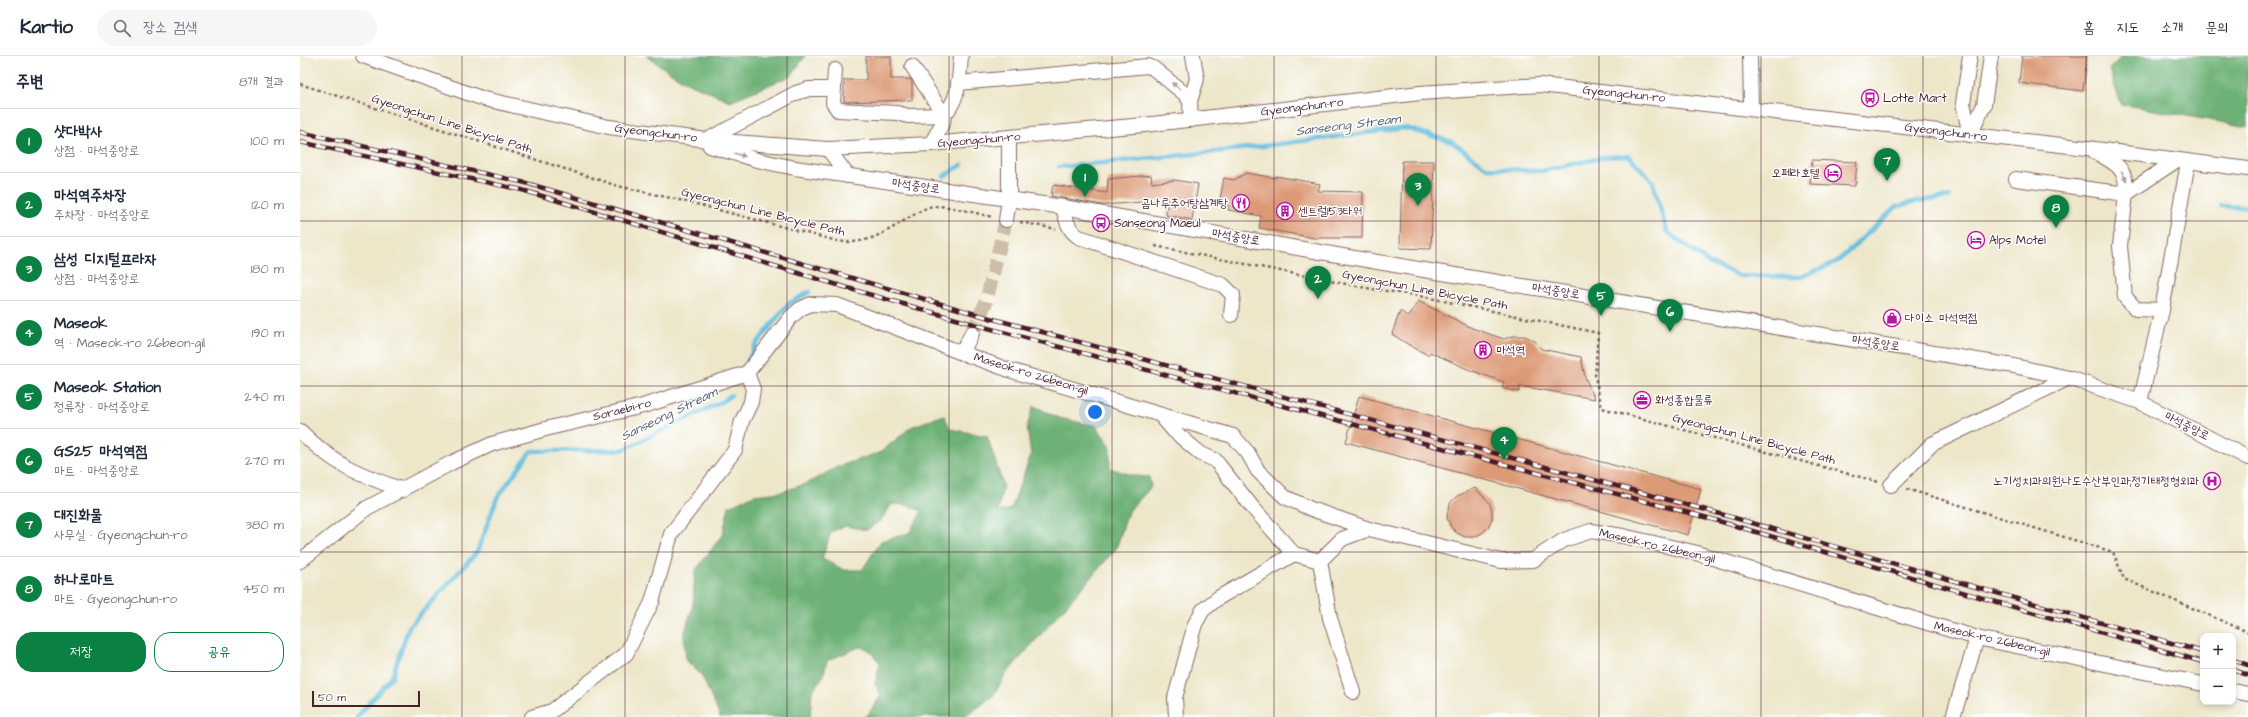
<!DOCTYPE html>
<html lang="ko">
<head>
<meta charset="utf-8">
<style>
	body { margin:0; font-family:"Architects Daughter","Poor Story",sans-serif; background:#f6f6f7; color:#1f2937 }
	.controls { position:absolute; right:12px; bottom:12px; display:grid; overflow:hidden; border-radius:8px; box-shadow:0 2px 6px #0003 }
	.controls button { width:36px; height:36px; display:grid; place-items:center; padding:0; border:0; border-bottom:1px solid #e0e1e3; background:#fff; color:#1f2937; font:20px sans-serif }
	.scale { position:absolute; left:12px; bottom:10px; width:108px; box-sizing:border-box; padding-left:4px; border:2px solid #4a1f2b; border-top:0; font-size:11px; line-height:14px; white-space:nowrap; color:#4a1f2b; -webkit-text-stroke:3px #fff; paint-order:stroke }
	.you { position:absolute; left:795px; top:356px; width:14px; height:14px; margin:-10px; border:3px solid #fff; border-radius:50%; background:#1a73e8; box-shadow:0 0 0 6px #1a73e833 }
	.badge { display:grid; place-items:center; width:26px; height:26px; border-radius:50%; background:#0b8043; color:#fff; font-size:13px; font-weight:700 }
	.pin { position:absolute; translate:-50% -33px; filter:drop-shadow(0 1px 2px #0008) }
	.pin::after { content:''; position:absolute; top:21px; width:14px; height:12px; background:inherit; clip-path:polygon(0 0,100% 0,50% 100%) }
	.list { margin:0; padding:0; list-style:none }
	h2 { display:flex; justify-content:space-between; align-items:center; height:52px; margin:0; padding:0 16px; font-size:17px }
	h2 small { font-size:13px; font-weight:400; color:#747a83 }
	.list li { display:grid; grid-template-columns:26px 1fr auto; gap:12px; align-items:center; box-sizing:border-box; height:64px; padding:0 16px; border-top:1px solid #e0e1e3 }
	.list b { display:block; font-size:15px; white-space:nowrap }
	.list p { margin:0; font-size:13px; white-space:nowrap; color:#747a83 }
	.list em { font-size:13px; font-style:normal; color:#747a83 }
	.actions { display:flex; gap:8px; padding:12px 16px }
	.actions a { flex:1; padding:9px 0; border:1px solid #0b8043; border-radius:16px; text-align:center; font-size:14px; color:#0b8043 }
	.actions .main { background:#0b8043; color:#fff }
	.icon { flex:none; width:22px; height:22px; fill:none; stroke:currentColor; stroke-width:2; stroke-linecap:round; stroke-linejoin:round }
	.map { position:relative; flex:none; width:1948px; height:661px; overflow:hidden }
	header { display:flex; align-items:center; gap:24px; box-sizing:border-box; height:56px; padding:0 20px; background:#fff; border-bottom:1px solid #e0e1e3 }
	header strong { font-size:19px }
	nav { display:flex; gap:22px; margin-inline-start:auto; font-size:14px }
	.search { width:280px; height:36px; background:#f6f6f7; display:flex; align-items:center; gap:10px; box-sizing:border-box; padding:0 14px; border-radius:22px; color:#747a83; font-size:15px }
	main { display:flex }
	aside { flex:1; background:#fff }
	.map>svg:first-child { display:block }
	.forest { fill:#6db176; stroke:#5c6850; fill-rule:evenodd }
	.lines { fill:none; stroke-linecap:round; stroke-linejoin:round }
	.stream { stroke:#5ebcdd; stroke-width:4.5 }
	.building { fill:#dc9975 }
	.minor-tunnel { stroke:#ccbea9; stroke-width:14; stroke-dasharray:14 7; stroke-linecap:butt }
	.minor-casing { stroke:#836562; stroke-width:16 }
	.path { stroke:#836562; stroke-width:2.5; stroke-dasharray:3 3; stroke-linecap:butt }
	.minor { stroke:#fff; stroke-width:14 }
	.rail-casing { stroke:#4a1f2b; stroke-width:4.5 }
	.rail { stroke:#fff; stroke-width:3; stroke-dasharray:9; stroke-linecap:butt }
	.oneway { fill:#ae9aa0 }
	.grid { fill:none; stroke:#4a1f2b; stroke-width:1; stroke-opacity:0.55 }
	.labels { text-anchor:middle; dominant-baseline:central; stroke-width:3; stroke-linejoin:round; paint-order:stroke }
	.street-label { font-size:12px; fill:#4a1f2b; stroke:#fff }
	.poi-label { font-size:12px; fill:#4a1f2b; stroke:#fff; text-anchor:start }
	.water-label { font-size:13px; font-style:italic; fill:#525e72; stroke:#fff }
</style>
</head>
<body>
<header>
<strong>Kartio</strong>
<div class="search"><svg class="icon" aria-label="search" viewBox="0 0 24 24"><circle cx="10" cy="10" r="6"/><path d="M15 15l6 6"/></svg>장소 검색</div>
<nav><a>홈</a><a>지도</a><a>소개</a><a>문의</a></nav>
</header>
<main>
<aside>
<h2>주변<small>8개 결과</small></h2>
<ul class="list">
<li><span class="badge">1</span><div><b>샷다박사</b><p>상점 · 마석중앙로</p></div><em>100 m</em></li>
<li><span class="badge">2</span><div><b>마석역주차장</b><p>주차장 · 마석중앙로</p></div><em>120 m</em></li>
<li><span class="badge">3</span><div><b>삼성 디지털프라자</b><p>상점 · 마석중앙로</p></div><em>180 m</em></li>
<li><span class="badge">4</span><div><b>Maseok</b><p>역 · Maseok-ro 26beon-gil</p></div><em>190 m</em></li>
<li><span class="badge">5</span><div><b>Maseok Station</b><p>정류장 · 마석중앙로</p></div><em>240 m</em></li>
<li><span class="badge">6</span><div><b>GS25 마석역점</b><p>마트 · 마석중앙로</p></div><em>270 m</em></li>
<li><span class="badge">7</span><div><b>대진화물</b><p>사무실 · Gyeongchun-ro</p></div><em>380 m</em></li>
<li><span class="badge">8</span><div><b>하나로마트</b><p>마트 · Gyeongchun-ro</p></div><em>450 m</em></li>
</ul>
<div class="actions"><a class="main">저장</a><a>공유</a></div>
</aside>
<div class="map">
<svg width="1948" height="661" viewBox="0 0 1948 661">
	<rect width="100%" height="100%" fill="#fff"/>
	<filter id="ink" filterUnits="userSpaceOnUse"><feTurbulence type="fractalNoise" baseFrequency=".025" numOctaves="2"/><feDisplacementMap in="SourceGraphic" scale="8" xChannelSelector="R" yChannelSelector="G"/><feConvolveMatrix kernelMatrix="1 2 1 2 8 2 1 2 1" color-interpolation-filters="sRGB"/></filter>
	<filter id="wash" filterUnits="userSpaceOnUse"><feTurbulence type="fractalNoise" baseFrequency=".012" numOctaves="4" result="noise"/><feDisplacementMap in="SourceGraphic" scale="16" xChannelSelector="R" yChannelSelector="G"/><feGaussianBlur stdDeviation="0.9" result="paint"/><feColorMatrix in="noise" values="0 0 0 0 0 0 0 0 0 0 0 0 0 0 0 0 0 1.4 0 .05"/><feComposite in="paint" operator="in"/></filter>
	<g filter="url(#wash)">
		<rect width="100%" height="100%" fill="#ede6c9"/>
		<!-- forest -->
		<g class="forest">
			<polygon points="346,0 505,0 491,20 430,45 382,24"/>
			<polygon points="1822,0 1948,0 1948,71 1821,48 1809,13"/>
			<path d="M734,350L759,362L796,370L810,389V412L834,420L849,421L851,431L828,456L816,493L706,618L693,640L665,661H564L568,659L581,639L575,628L580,607L568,593L559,591L527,605L523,621L512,635L510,661H420L402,620L386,604L384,579L393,549L395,515L423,478L429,450L454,439L481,436L508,427L537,411L581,396L611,371L644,359L650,373L687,380L703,429L698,456L711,453L731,399L727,370ZM592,448L607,449L622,455L609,477L581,485L562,514H544L522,503L531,476L545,470L567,474L581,464Z"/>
		</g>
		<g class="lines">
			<!-- stream -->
			<g class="stream">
				<polyline points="759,111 915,96 1106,72 1152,86 1187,112 1242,115 1305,101 1329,100 1353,126 1367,176 1409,207 1441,220 1501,221 1538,205 1596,151 1613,146 1650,141"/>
				<polyline points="644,120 662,109"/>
				<polyline points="1921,150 1948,151"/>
				<polyline points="448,305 455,290 488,248 509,236"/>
				<polyline points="57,661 92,621 109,571 177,496 197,442 231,395 322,394 421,346 431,339"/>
			</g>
		</g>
		<g id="blocks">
			<!-- building -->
			<g class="building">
				<polygon points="566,0 591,0 591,23 610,23 612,26 612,44 544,46 544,24 566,24"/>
				<polygon points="1722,0 1787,0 1783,35 1719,27"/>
				<polygon points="1512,104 1557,106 1555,130 1510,128"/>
				<polygon points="1102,105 1134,105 1131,193 1100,192"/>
				<polygon points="946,117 976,122 976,120 1020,128 1018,135 1063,136 1062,182 1015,182 959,172 961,160 928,154 929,150 919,148 924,122 934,124"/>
				<polygon points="851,119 852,127 875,124 898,128 892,164 866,159 868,144 803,149 751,140 753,129 807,137 808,123"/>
				<polygon points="1118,245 1172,272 1204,283 1213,280 1225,280 1235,285 1241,293 1281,301 1285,321 1295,343 1220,330 1219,336 1202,332 1204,326 1170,314 1130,296 1128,299 1109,289 1092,278 1100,255 1109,261"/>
				<polygon points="1059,340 1401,433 1388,479 1046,386"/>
				<polygon points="1175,432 1189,446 1192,455 1192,463 1188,471 1182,477 1174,481 1165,481 1157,477 1151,471 1147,462 1148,454 1151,446 1157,440"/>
			</g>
		</g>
	</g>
	<g filter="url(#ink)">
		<use href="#blocks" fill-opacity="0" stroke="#836562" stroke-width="1"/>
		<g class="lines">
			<!-- minor-tunnel -->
			<polyline class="minor-tunnel" points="672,277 686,246 706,164"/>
			<!-- minor casing -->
			<g class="minor-casing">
				<g id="minor">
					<polyline points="63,0 184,43 309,71 407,84 528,93 631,88 844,69 1120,37 1240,29 1787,92 1948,113"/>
					<polyline points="1450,0 1451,52"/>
					<polyline points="1670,0 1663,47 1670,79"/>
					<polyline points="612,10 644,59 643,66 631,88"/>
					<path d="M535,14L533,47L538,54L597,57L608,60L644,59C660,42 659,22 661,0"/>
					<polyline points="658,27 848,10 853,12 885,38 890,45 891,64"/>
					<polyline points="890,45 897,23 893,0"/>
					<polyline points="1670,79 1684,49 1691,0"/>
					<polyline points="407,84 496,37 509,33 534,33"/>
					<polyline points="410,90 457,104 495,112 763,151 1118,213 1714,310 1769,322 1840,346 1948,402"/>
					<polyline points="528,93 548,120"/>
					<path d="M1795,96C1816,107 1828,113 1826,138"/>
					<polyline points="1716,123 1826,138 1820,190 1825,241 1836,253 1862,254"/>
					<polyline points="1826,138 1877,104"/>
					<path d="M763,151C766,163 768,175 779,181L923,229L933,239L931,259"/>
					<polyline points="706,164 709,144 709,82"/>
					<polyline points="662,297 709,314 933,380 948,397 958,415 985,441 1011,453 1069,473 1201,505 1233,504 1264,484 1291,475 1323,480 1393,496 1677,582 1903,628"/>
					<polyline points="1840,346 1862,254 1888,106"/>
					<polyline points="861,360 874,375 901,398 915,404 953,452 994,498 1020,505 1042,483 1069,473"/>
					<path d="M0,375C34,409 58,418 103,434"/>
					<polyline points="1591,429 1632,388 1769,322"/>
					<polyline points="0,505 67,452 151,407 192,388 249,372 343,350 447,317 491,261 500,253 511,248 537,249 662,297 672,277"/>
					<polyline points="1020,505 1030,562 1053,636"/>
					<polyline points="1933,635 1948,638"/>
					<polyline points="232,661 252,655 326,598 352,546 371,478 435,394 442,365 451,346 453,333 447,317"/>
					<polyline points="876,661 875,642 895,568 903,554 918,542 994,498"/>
					<polyline points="1653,661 1677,582"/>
				</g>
			</g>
			<!-- path -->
			<g class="path">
				<path d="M0,28L318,130L388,146L537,185C566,190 586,176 610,161C616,158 623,153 629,151C644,147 677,158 693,161"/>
				<polyline points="720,166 756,173"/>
				<polyline points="855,190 1066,232 1120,240 1298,277 1295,321 1302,352 1579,426"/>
				<polyline points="1607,433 1813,496 1824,523 1948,576"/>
			</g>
			<!-- minor -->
			<use href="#minor" class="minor"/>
			<!-- rail casing -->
			<g class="rail-casing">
				<g id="rail">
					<polyline points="0,76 226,127 686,261 1410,455 1903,596"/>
					<polyline points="0,86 222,134 561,236 684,271 1408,462 1903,606"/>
					<polyline points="1933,604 1948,609"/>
					<polyline points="1933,614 1948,619"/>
				</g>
			</g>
			<!-- rail -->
			<use href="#rail" class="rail"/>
		</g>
		<!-- one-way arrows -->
		<defs><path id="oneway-solid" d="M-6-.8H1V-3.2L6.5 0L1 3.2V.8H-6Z"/></defs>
		<g class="oneway">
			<use href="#oneway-solid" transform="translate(876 30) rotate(-141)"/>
			<use href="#oneway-solid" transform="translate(440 99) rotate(16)"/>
			<use href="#oneway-solid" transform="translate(1824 120) rotate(63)"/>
		</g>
	</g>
	<!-- grid -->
	<path class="grid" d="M162,0V661M325,0V661M487,0V661M649,0V661M812,0V661M974,0V661M1136,0V661M1299,0V661M1461,0V661M1623,0V661M1786,0V661M0,165H1948M0,330H1948M0,496H1948"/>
	<!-- icons -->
	<defs>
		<g id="bus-ring" transform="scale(0.9)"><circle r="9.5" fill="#fff" stroke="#b5179e" stroke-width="1.5"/><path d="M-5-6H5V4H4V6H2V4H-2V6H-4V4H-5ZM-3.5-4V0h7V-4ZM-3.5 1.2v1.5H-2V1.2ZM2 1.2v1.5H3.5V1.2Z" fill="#b5179e"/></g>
		<g id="hotel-ring" transform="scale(0.9)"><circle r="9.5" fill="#fff" stroke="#b5179e" stroke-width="1.5"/><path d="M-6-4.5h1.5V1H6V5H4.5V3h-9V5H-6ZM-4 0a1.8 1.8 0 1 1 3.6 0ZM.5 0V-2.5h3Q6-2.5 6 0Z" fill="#b5179e"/></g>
		<g id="restaurant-ring" transform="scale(0.9)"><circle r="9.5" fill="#fff" stroke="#b5179e" stroke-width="1.5"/><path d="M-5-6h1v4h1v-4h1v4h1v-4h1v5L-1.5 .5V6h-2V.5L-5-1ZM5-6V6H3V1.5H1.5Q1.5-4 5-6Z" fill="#b5179e"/></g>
		<g id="building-ring" transform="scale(0.9)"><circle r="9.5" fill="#fff" stroke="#b5179e" stroke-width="1.5"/><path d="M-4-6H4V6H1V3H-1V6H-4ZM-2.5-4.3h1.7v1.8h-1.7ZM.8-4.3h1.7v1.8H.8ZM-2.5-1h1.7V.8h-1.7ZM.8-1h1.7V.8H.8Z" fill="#b5179e"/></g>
		<g id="shop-ring" transform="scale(0.9)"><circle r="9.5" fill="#fff" stroke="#b5179e" stroke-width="1.5"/><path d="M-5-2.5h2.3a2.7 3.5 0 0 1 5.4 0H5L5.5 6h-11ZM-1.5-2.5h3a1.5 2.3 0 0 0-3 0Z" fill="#b5179e"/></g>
		<g id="office-ring" transform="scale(0.9)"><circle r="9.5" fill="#fff" stroke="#b5179e" stroke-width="1.5"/><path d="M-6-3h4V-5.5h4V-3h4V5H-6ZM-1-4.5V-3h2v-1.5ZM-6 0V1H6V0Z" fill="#b5179e"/></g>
		<g id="hospital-ring" transform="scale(0.9)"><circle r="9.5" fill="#fff" stroke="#b5179e" stroke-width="1.5"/><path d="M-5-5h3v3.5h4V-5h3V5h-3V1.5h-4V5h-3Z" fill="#b5179e"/></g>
	</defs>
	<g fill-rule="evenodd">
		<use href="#bus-ring" x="1570" y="42"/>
		<use href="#hotel-ring" x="1533" y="117"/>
		<use href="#restaurant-ring" x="941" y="147"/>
		<use href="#building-ring" x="985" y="155"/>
		<use href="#bus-ring" x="801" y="167"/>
		<use href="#hotel-ring" x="1676" y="184"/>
		<use href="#shop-ring" x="1592" y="262"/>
		<use href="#building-ring" x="1183" y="294"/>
		<use href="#office-ring" x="1342" y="344"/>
		<use href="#hospital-ring" x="1912" y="425"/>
	</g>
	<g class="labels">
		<!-- street labels -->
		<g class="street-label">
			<text transform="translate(1324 38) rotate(6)">Gyeongchun-ro</text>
			<text transform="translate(1002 51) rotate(-7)">Gyeongchun-ro</text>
			<text transform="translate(152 68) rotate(18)">Gyeongchun Line Bicycle Path</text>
			<text transform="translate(1646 76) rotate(7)">Gyeongchun-ro</text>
			<text transform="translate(356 77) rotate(7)">Gyeongchun-ro</text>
			<text transform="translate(679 84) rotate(-5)">Gyeongchun-ro</text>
			<text transform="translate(616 130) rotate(8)">마석중앙로</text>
			<text transform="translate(463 156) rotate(14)">Gyeongchun Line Bicycle Path</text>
			<text transform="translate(936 181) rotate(10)">마석중앙로</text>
			<text transform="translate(1125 234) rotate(11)">Gyeongchun Line Bicycle Path</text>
			<text transform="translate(1256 235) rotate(9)">마석중앙로</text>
			<text transform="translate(1576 287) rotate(9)">마석중앙로</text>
			<text transform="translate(731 318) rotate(17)">Maseok-ro 26beon-gil</text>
			<text transform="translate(322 354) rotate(-14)">Soraebi-ro</text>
			<text transform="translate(1887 370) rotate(27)">마석중앙로</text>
			<text transform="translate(1454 383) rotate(15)">Gyeongchun Line Bicycle Path</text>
			<text transform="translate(1357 490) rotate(13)">Maseok-ro 26beon-gil</text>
			<text transform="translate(1692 583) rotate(13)">Maseok-ro 26beon-gil</text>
		</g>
		<!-- poi labels -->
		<g class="poi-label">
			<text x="1583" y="42">Lotte Mart</text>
			<text x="1520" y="117" text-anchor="end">오페라호텔</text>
			<text x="928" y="147" text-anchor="end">곰나루추어탕삼계탕</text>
			<text x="998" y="155">센트럴153타워</text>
			<text x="814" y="167">Sanseong Maeul</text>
			<text x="1689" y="184">Alps Motel</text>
			<text x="1605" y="262">다이소 마석역점</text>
			<text x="1196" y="294">마석역</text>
			<text x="1355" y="344">화성종합물류</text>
			<text x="1899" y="425" text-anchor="end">노기성치과의원;나도수산부인과;정기태정형외과</text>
		</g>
		<!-- water labels -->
		<g class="water-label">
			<text transform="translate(1048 69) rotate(-7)">Sanseong Stream</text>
			<text transform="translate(369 358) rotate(-26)">Sanseong Stream</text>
		</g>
	</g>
</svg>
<div class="controls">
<button>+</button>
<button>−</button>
</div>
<div class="scale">50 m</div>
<div class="you"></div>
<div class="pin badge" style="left:785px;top:141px">1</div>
<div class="pin badge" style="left:1018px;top:243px">2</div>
<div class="pin badge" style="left:1118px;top:150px">3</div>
<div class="pin badge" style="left:1204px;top:404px">4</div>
<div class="pin badge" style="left:1301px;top:260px">5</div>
<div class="pin badge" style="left:1370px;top:276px">6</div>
<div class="pin badge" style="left:1587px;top:125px">7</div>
<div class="pin badge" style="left:1756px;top:172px">8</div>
</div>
</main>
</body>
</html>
